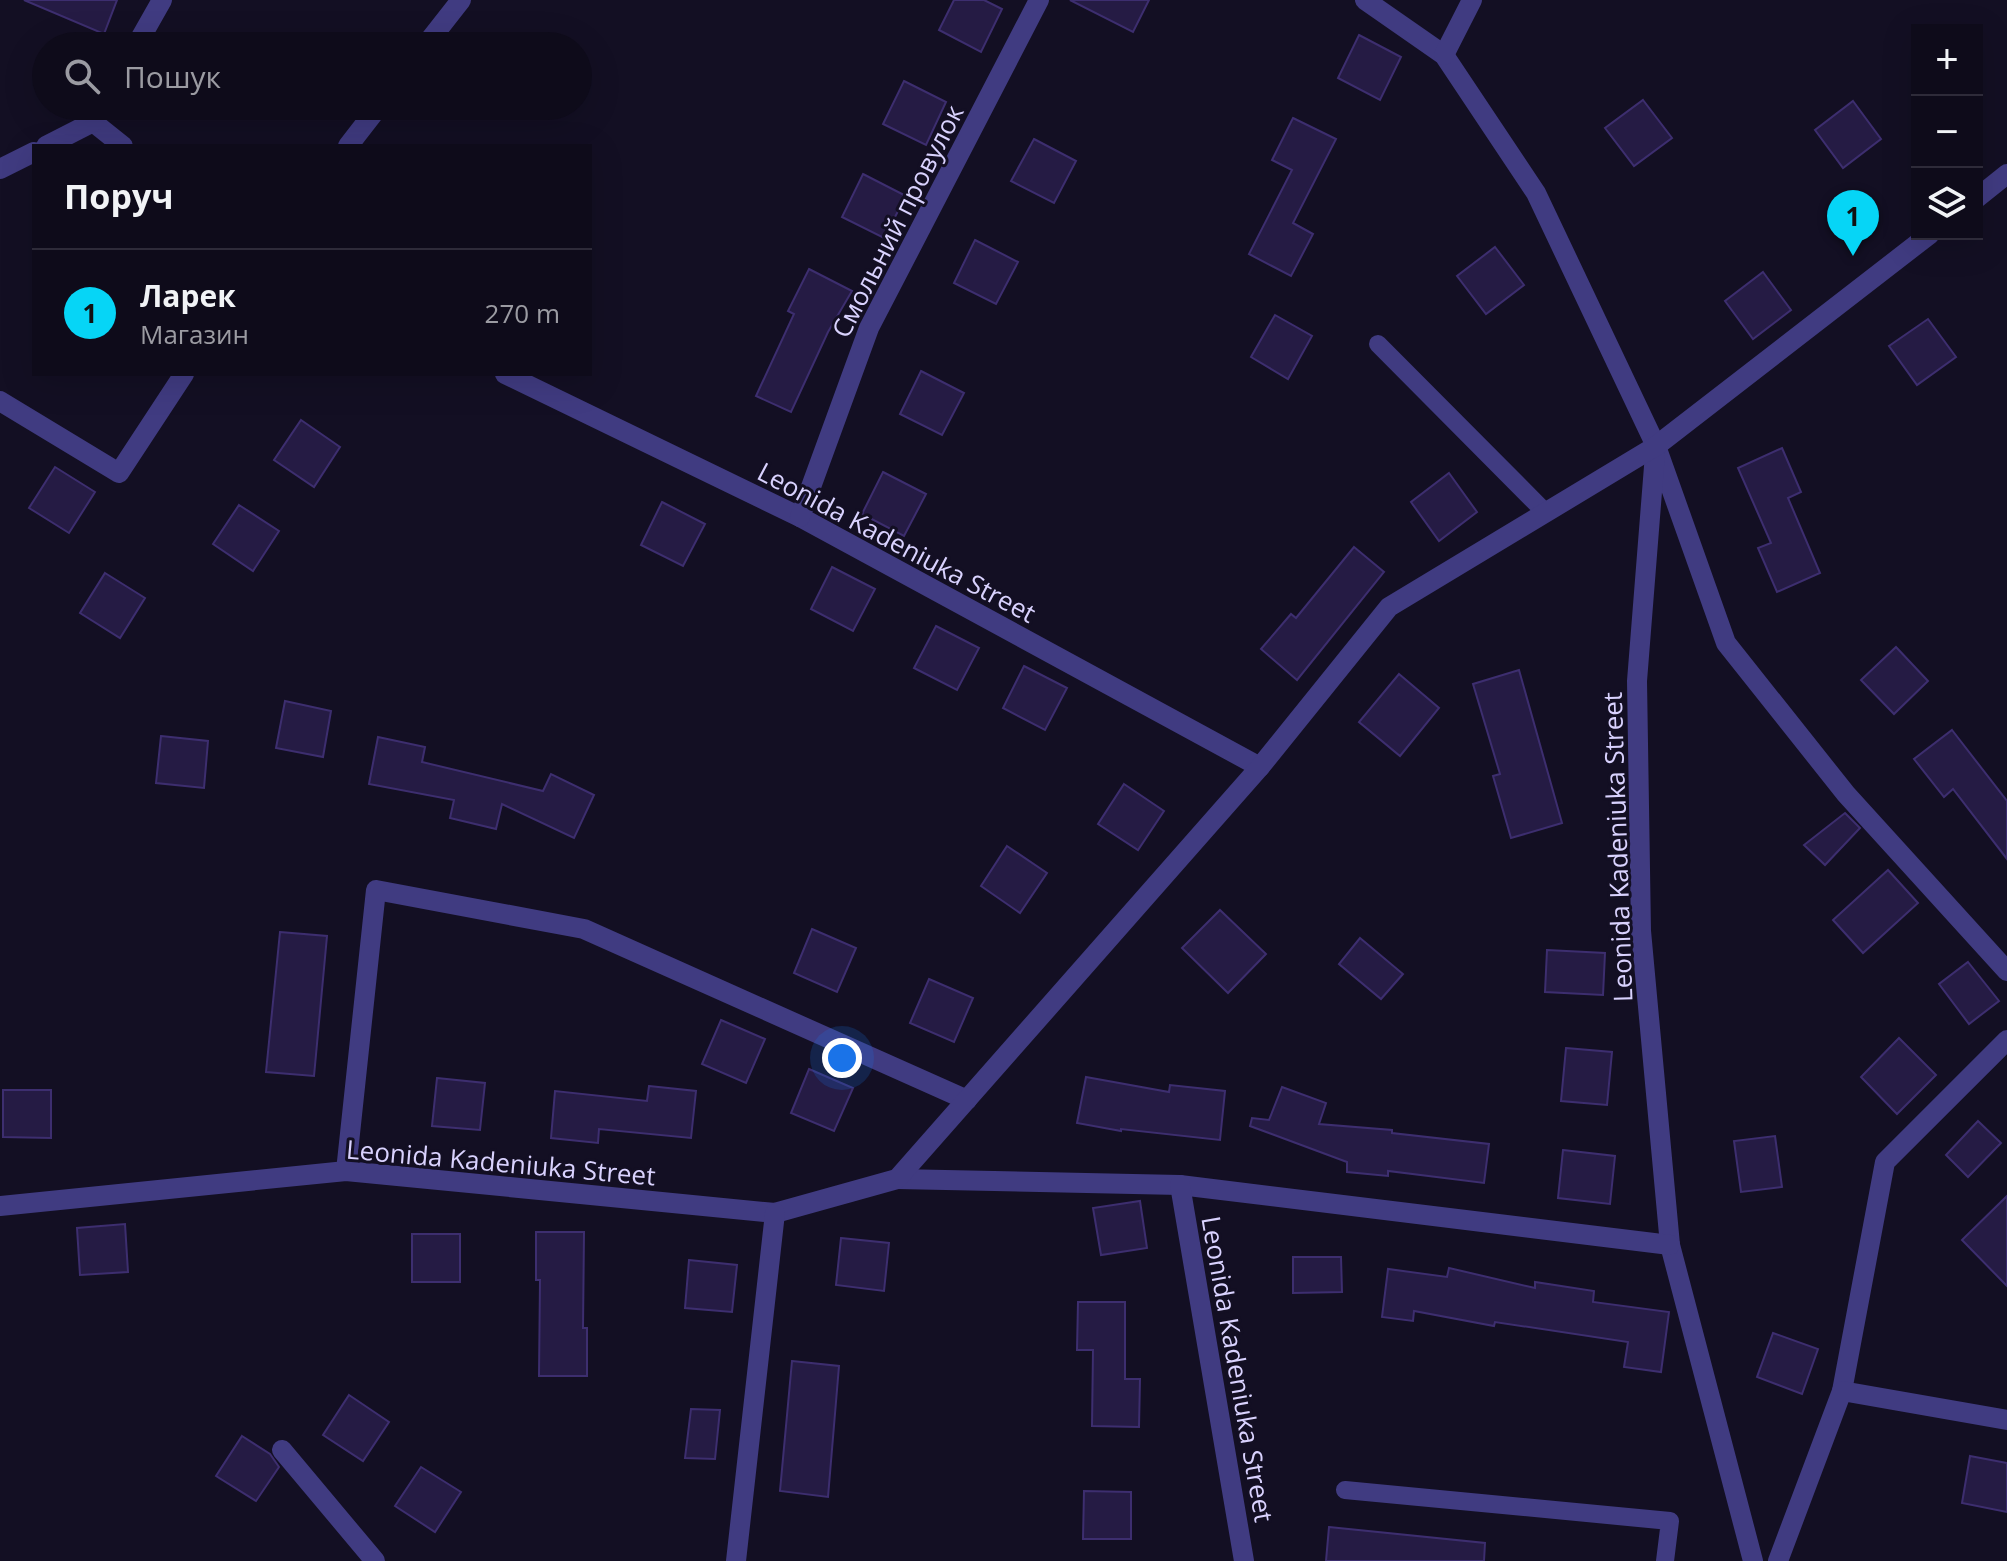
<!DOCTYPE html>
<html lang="uk">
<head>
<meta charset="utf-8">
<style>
	body { margin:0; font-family:"Open Sans",sans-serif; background:#171423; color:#f1f3f6 }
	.controls { position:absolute; right:24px; top:24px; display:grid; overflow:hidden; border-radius:0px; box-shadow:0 8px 32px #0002 }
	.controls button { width:72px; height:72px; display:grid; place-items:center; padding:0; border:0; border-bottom:2px solid #2e2b39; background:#0e0b1a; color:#f1f3f6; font:40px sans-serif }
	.you { position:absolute; left:842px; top:1058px; width:28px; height:28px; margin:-20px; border:6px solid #fff; border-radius:50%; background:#1a73e8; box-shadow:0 0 0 12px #1a73e833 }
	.badge { display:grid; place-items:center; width:52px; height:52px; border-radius:50%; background:#06d5f6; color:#111; font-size:26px; font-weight:700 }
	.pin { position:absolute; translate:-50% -66px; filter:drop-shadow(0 2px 4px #0008) }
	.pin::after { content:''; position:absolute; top:42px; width:28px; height:24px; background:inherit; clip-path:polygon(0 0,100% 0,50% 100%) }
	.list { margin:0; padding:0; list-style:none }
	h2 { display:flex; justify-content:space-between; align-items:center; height:104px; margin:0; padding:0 32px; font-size:34px }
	h2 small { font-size:26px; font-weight:400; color:#9b9ba2 }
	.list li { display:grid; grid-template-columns:52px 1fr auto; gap:24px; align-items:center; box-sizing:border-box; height:128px; padding:0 32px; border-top:2px solid #2e2b39 }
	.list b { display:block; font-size:30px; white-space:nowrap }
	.list p { margin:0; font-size:26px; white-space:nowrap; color:#9b9ba2 }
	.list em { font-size:26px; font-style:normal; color:#9b9ba2 }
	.icon { flex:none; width:44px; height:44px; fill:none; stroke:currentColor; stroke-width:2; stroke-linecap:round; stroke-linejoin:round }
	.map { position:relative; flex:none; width:2007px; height:1561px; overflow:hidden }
	.search { position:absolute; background:#0e0b1a; box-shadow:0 8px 32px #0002; left:32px; top:32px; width:560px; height:88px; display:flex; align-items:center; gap:20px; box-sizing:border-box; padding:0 28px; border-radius:44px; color:#9b9ba2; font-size:30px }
	.panel { position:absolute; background:#0e0b1a; box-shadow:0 8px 32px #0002; left:32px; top:144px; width:560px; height:232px; border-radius:0px }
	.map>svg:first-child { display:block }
	.building { fill:#251b44; stroke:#3d2e6f; stroke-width:2 }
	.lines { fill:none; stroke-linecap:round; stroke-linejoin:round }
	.service { stroke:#403b81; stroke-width:18 }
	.minor { stroke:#403b81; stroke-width:20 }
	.labels { text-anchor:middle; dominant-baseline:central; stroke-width:6; stroke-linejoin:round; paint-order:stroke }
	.street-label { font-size:26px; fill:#d9d2fe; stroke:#130f23 }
</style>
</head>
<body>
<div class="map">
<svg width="2007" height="1561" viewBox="0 0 2007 1561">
	<rect width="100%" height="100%" fill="#130f23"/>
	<!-- building -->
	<g class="building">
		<polygon points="24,0 117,0 104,34"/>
		<polygon points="954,0 984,0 1002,9 981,52 939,30"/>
		<polygon points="1070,0 1149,0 1133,32"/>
		<polygon points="1359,35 1401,57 1380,100 1338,78"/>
		<polygon points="904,81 946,102 926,145 883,124"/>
		<polygon points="1643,100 1672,138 1634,166 1605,128"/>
		<polygon points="1853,101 1881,139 1843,168 1815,130"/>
		<polygon points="1293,118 1336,139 1293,223 1313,234 1291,276 1249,254 1292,170 1272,160"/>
		<polygon points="1034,139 1076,161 1054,203 1011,181"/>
		<polygon points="863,174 906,196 884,238 842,217"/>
		<polygon points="975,240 1018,262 996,304 954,283"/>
		<polygon points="1495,247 1524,285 1486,314 1457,276"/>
		<polygon points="809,269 852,291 828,332 791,412 756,396 794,314 788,311"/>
		<polygon points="1763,272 1791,310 1753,339 1725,301"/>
		<polygon points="1275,315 1312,336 1288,379 1251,357"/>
		<polygon points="1928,319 1956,357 1917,385 1889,346"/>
		<polygon points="921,371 964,393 942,435 900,414"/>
		<polygon points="301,420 340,447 314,487 274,460"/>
		<polygon points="1782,448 1801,492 1788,498 1820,573 1777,592 1758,548 1771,543 1738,468"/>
		<polygon points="55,467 95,492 69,533 29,508"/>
		<polygon points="883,472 926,494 904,536 862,514"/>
		<polygon points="1449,473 1477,512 1439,541 1411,502"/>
		<polygon points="662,502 705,524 683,566 641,545"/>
		<polygon points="239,505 279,531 253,571 213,544"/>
		<polygon points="1354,547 1384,572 1297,680 1261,649 1291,614 1296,618"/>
		<polygon points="832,567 875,589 853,631 811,609"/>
		<polygon points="105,573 145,598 120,638 80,613"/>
		<polygon points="936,626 979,648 957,690 914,668"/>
		<polygon points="1896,647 1928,681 1894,714 1861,680"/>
		<polygon points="1024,666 1067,688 1045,730 1003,708"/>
		<polygon points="1519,670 1562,823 1511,838 1493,776 1500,774 1473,684"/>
		<polygon points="1399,674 1439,708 1400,756 1359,722"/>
		<polygon points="285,701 331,711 323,757 276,748"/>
		<polygon points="1952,730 2007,801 2007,859 1953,789 1944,797 1914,759"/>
		<polygon points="161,736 208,741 204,788 156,783"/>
		<polygon points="378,737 425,747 422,762 543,791 551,774 594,795 574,838 502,804 496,829 450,818 454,800 369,784"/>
		<polygon points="1124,784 1164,811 1138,850 1098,824"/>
		<polygon points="1845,813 1860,828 1825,865 1804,845"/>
		<polygon points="1007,846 1047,873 1020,913 981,886"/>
		<polygon points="1888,870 1918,903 1863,953 1833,920"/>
		<polygon points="1220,910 1266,954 1228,993 1182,948"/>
		<polygon points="812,929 856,948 837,992 794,973"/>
		<polygon points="280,932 327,936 314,1076 266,1072"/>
		<polygon points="1360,938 1403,974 1381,999 1339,964"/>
		<polygon points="1547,950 1605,953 1603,995 1545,992"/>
		<polygon points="1968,962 1999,1001 1969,1024 1939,984"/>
		<polygon points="929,979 973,998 954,1042 910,1023"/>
		<polygon points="721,1020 765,1039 746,1083 702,1064"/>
		<polygon points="1899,1038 1936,1075 1897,1114 1861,1077"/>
		<polygon points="1566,1048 1612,1052 1607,1105 1561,1101"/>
		<polygon points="809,1069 853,1088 834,1131 791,1113"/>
		<polygon points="1086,1077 1169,1092 1170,1085 1225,1091 1220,1140 1121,1129 1121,1131 1077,1123"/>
		<polygon points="437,1078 485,1083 480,1130 432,1126"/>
		<polygon points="649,1086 696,1091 691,1138 599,1129 598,1143 551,1138 555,1091 647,1101"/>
		<polygon points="1282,1087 1326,1103 1319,1124 1392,1130 1392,1133 1489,1144 1484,1183 1388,1171 1388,1176 1347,1172 1347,1162 1250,1126 1252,1118 1269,1120"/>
		<polygon points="3,1090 51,1090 51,1138 3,1137"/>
		<polygon points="1978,1121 2001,1143 1968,1177 1946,1155"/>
		<polygon points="1775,1136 1782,1187 1741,1192 1734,1141"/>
		<polygon points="1563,1150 1615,1156 1610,1204 1558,1198"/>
		<polygon points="2007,1196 2007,1286 1962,1240"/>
		<polygon points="1140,1201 1147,1248 1101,1255 1093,1208"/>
		<polygon points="125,1224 128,1272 80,1275 77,1228"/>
		<polygon points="536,1232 584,1232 583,1328 587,1328 587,1376 539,1376 540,1280 536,1280"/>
		<rect x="412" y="1234" width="48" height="48"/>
		<polygon points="841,1238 889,1243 884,1291 836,1285"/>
		<polygon points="1293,1257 1341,1257 1342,1292 1293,1293"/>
		<polygon points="689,1260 737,1265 732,1312 685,1308"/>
		<polygon points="1449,1268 1535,1288 1535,1282 1594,1291 1593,1302 1669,1312 1661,1372 1624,1367 1628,1342 1495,1322 1494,1326 1414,1311 1413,1321 1382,1317 1388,1269 1447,1277"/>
		<polygon points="1078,1302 1125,1302 1125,1379 1140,1379 1139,1427 1092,1426 1093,1350 1077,1350"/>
		<polygon points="1773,1333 1818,1349 1802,1394 1757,1377"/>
		<polygon points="792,1361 839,1366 828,1497 780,1491"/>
		<polygon points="349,1395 389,1422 363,1461 323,1435"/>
		<polygon points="691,1409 720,1410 715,1459 685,1458"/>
		<polygon points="242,1436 270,1454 279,1467 256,1501 216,1476"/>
		<polygon points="1970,1456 2007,1463 2007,1512 1962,1503"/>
		<polygon points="421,1467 461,1492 435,1532 395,1506"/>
		<polygon points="1084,1491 1131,1492 1131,1539 1083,1539"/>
		<polygon points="1329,1527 1485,1543 1484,1561 1326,1561"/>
	</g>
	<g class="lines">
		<!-- service -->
		<g class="service">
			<polyline points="1378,344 1545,512"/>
			<polyline points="1345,1490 1670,1521 1665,1561"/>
		</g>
		<!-- minor -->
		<g class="minor">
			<polyline points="1365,0 1444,55 1536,193 1656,446 1726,643 1846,794 2007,971"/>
			<polyline points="136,46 162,0"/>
			<polyline points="425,46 461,0"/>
			<polyline points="1444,55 1472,0"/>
			<polyline points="93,122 123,146"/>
			<polyline points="46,146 93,122 102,106"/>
			<polyline points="348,146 379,106"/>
			<polyline points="0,169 34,152"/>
			<polyline points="1977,198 2007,174"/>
			<polyline points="505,374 800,517 1260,767"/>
			<polyline points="0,401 119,473 184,374"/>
			<polyline points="1655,454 1637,681 1641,931 1670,1245 1753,1561"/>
			<polyline points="800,517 869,328 1039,0"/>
			<polyline points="346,1171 376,890 584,929 967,1100"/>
			<polyline points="897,1179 1180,1185 1670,1245"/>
			<polyline points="1180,1185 1244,1561"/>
			<polyline points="0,1206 346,1171 775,1213 897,1179 1260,767 1389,607 1656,446 1930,234"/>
			<polyline points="1842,1391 1885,1162 2007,1040"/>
			<polyline points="282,1450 375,1561"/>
			<polyline points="736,1561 775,1213"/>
			<polyline points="1778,1561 1842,1391 2007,1420"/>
		</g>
	</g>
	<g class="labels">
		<!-- street labels -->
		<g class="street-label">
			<text transform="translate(897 221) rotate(-63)">Смольний провулок</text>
			<text transform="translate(897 542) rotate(28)">Leonida Kadeniuka Street</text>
			<text transform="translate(1617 847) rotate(-92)">Leonida Kadeniuka Street</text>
			<text transform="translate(501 1162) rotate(5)">Leonida Kadeniuka Street</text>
			<text transform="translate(1238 1369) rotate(80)">Leonida Kadeniuka Street</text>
		</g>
	</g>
</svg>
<div class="controls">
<button>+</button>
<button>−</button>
<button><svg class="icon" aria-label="layers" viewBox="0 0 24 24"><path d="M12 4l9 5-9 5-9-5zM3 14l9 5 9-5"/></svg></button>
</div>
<div class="you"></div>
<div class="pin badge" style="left:1853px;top:256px">1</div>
<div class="search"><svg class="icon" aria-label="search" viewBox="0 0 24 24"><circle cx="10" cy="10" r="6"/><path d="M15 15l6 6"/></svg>Пошук</div>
<section class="panel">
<h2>Поруч<small></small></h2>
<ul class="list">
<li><span class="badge">1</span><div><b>Ларек</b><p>Магазин</p></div><em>270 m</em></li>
</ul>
</section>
</div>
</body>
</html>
